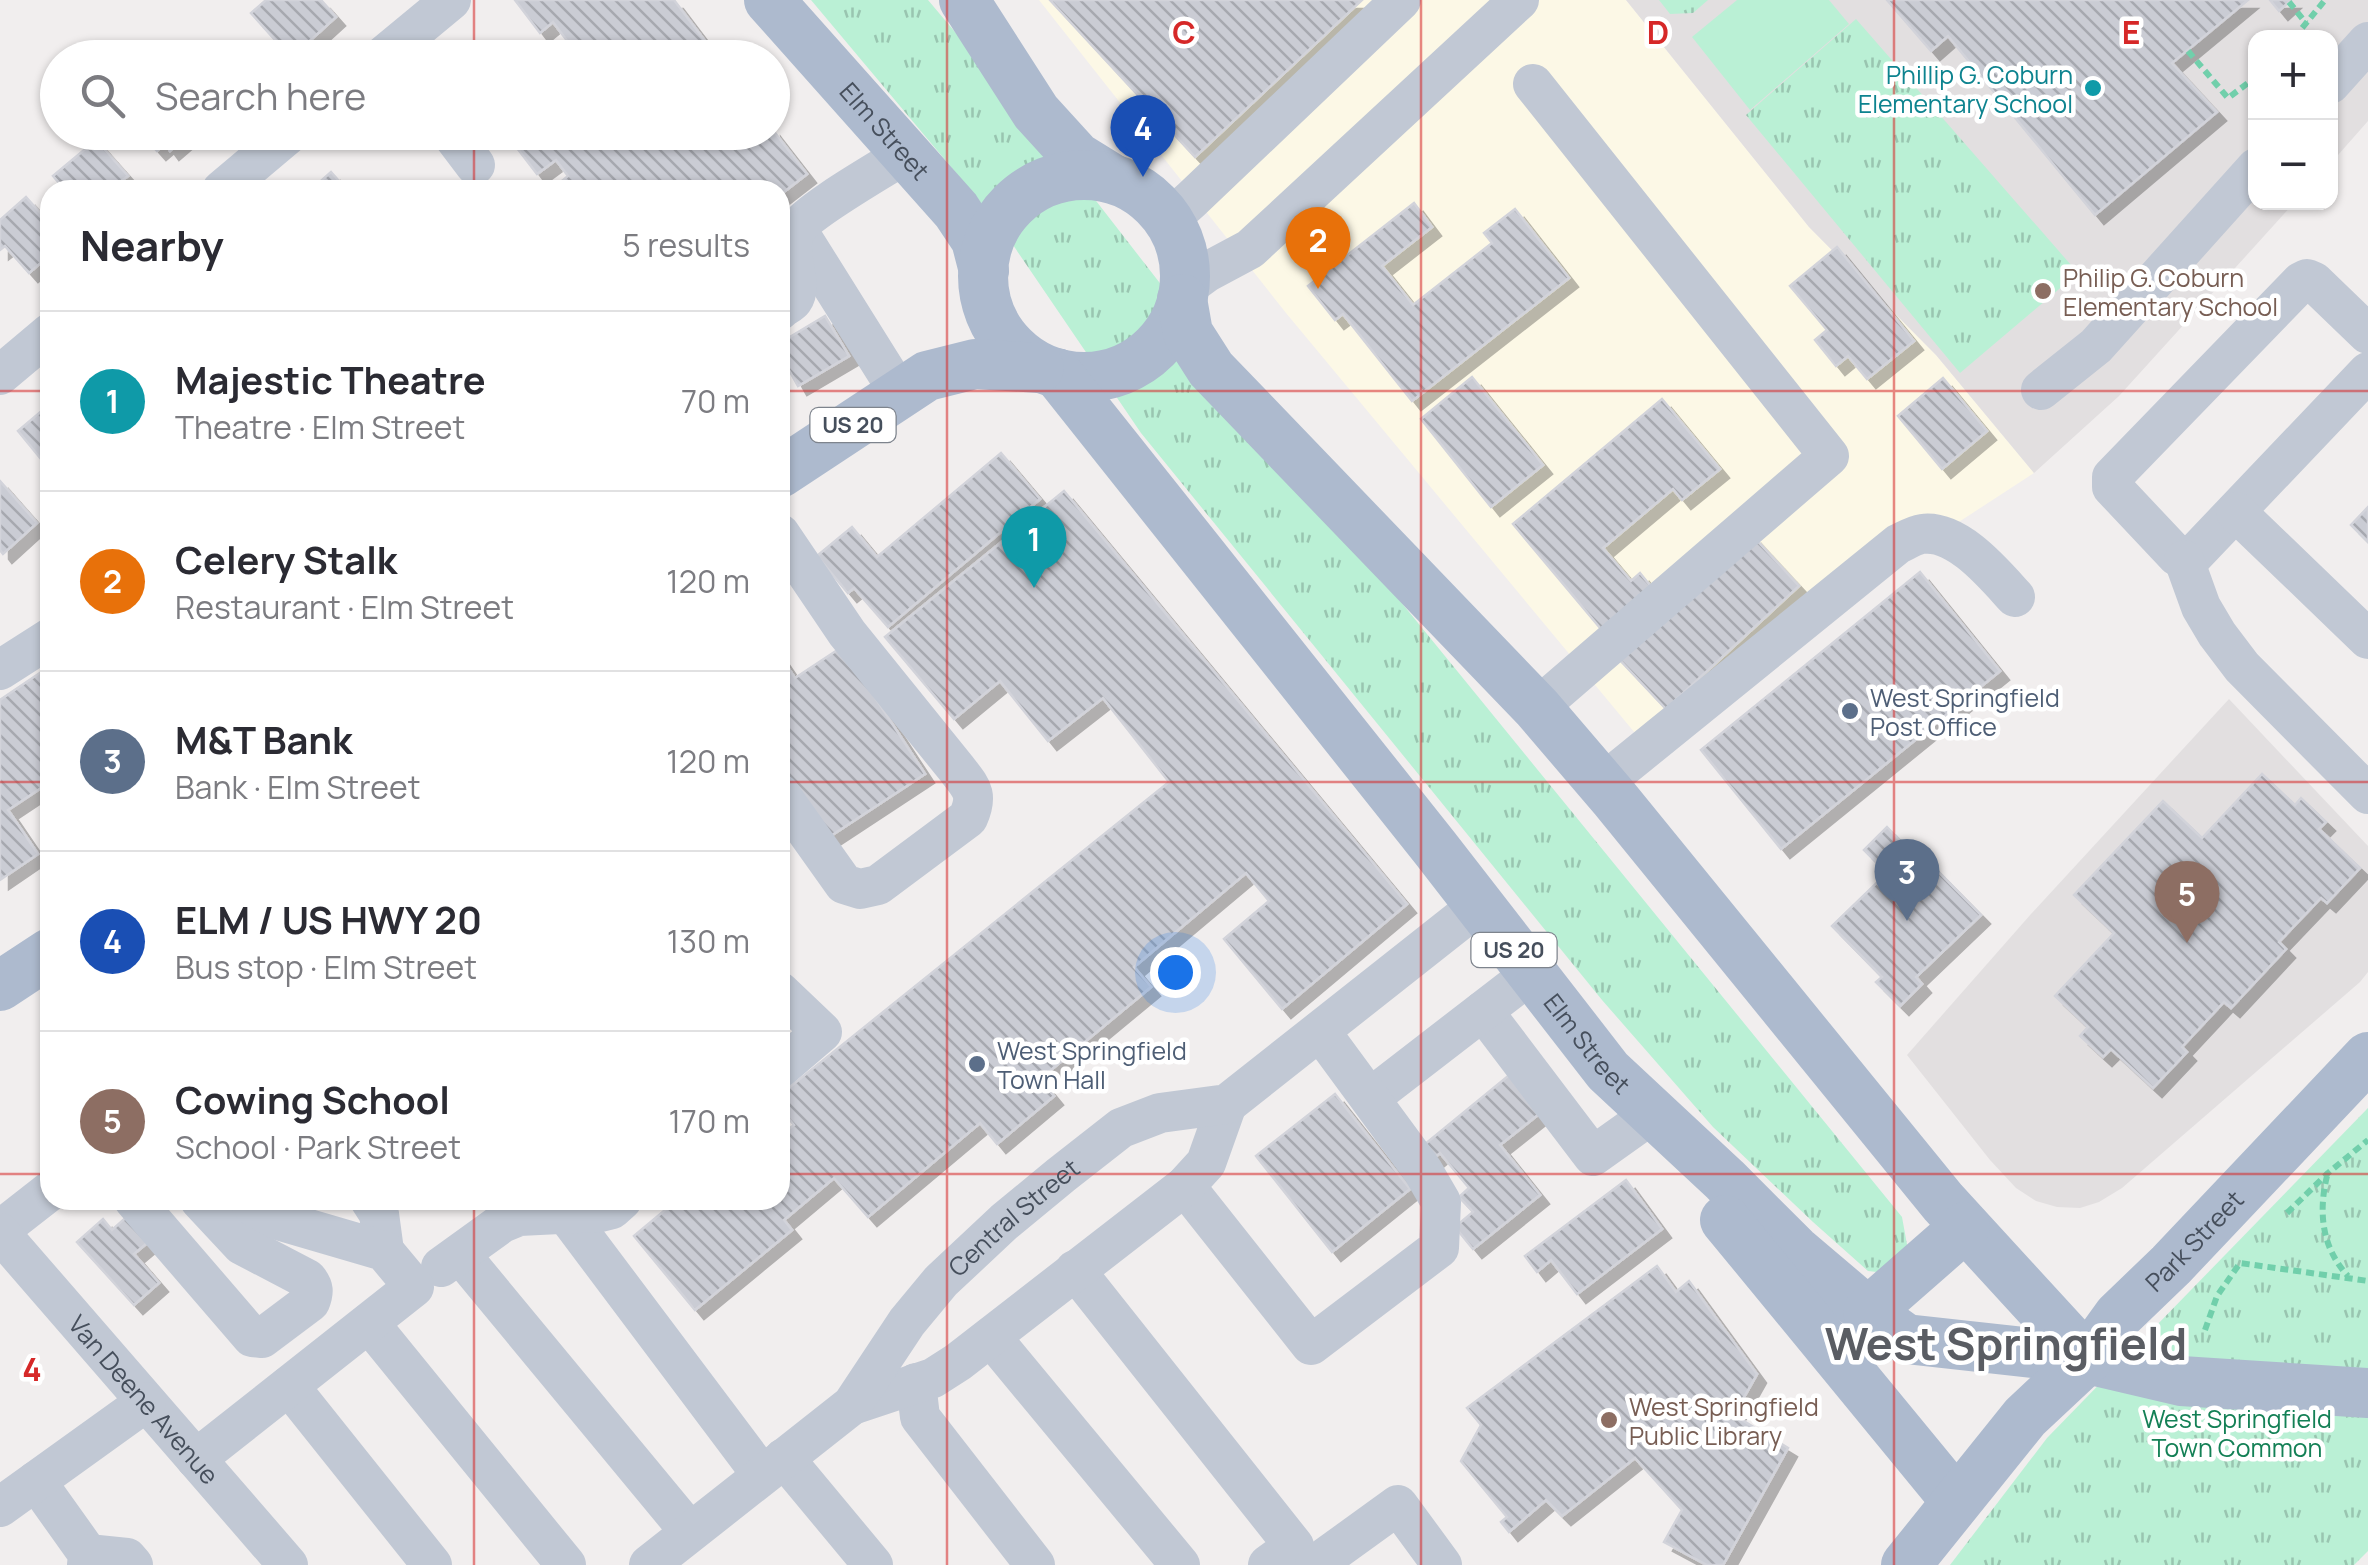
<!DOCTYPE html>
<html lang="en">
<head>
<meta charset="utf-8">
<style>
	body { margin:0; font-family:Manrope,sans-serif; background:#f2f2f3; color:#2b2b33 }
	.controls { position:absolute; right:30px; top:30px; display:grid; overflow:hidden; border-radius:20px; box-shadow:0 2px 8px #0004 }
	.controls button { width:90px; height:90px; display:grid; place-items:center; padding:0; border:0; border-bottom:2px solid #e1e1e2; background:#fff; color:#2b2b33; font:50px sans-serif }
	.you { position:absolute; left:1175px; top:972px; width:35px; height:35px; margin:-25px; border:8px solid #fff; border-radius:50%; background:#1a73e8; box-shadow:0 0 0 15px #1a73e833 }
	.badge { display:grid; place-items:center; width:65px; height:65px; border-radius:50%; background:#0f766e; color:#fff; font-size:32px; font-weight:700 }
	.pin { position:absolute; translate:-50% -82px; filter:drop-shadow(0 2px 5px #0008) }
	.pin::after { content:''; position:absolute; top:52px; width:35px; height:30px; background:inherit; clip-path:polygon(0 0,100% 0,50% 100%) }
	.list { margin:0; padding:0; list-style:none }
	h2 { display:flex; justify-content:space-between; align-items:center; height:130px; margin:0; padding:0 40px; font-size:42px }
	h2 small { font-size:32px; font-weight:400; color:#7c7c81 }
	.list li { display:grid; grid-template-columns:65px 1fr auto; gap:30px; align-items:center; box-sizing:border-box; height:180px; padding:0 40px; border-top:2px solid #e1e1e2 }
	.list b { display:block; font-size:38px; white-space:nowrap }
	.list p { margin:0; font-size:32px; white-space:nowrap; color:#7c7c81 }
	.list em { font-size:32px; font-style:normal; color:#7c7c81 }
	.icon { flex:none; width:55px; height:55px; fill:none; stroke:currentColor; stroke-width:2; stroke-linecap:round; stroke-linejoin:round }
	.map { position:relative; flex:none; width:2368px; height:1565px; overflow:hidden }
	.search { position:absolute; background:#fff; box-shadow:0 2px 8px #0004; left:40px; top:40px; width:750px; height:110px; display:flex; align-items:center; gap:25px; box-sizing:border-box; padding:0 35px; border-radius:55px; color:#7c7c81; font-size:38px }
	.panel { position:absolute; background:#fff; box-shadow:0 2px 8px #0004; left:40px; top:180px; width:750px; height:1030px; border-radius:30px }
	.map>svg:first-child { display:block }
	.commercial { fill:#fcf8e6 }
	.education { fill:#e2dfe0 }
	.park { fill:url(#park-tufts) }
	.garden { fill:#baf0d5 }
	.building { fill:url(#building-back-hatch); stroke:#d2d3da; stroke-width:2.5; filter:url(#shadow) }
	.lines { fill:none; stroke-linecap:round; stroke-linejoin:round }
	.path { stroke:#71cfab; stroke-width:6; stroke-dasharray:8 5; stroke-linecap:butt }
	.minor { stroke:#c1c8d4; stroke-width:40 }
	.major { stroke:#adbace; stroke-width:50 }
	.grid { fill:none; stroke:#d62828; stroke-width:2.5; stroke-opacity:0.55 }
	.culture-dot { fill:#0f9aa8; stroke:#fff; stroke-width:4 }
	.education-dot { fill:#8d6e63; stroke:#fff; stroke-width:4 }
	.service-dot { fill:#5c6f8a; stroke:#fff; stroke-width:4 }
	.labels { text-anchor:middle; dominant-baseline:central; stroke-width:9; stroke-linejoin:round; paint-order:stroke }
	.shield { fill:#fff; stroke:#7e848d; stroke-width:2.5 }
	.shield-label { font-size:22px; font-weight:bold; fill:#464f5c }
	.culture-label { font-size:25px; fill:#0d838f; stroke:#fff; text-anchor:end }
	.street-label { font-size:25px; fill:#464f5c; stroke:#fff }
	.education-label { font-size:25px; fill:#785e54; stroke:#fff; text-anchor:start }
	.service-label { font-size:25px; fill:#4e5e75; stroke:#fff; text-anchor:start }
	.park-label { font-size:25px; fill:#148056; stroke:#fff }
	.town-label { font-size:45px; font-weight:bold; fill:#5a5d63; stroke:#fff }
	.grid-label { font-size:32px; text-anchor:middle; font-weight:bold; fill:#d62828; stroke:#fff; stroke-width:9; stroke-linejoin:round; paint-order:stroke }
</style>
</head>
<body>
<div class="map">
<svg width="2368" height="1565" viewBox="0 0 2368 1565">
	<defs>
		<pattern id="park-tufts" width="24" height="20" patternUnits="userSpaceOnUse" patternTransform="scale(2.5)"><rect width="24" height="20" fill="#baf0d5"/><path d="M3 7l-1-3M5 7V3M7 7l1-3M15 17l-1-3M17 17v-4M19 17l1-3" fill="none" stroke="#99c5b0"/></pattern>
		<pattern id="building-back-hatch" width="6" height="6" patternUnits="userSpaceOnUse" patternTransform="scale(2.5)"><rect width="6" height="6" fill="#caccd4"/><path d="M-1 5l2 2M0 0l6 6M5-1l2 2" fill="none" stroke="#a6a8af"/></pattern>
		<filter id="shadow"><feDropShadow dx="9" dy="9" stdDeviation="0" flood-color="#0004"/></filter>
	</defs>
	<rect width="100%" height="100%" fill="#f1eeee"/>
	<!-- commercial -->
	<polygon class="commercial" points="1039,0 1626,0 1809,227 1936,355 2034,473 1635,733 1286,313"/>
	<!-- education -->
	<g class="education">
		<polygon points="1626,0 2368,0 2368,121 2331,163 2330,38 2256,38 2256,202 2294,203 2119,396 2034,473 1936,355 1809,227"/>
		<polygon points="2229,699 2368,846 2368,972 2360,982 2122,1188 2099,1202 2080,1208 2057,1207 2036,1201 2016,1188 1990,1160 1907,1055 2031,914"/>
	</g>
	<!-- park -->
	<g class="park">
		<polygon points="811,0 928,0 1076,175 1173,300 1374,569 1902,1217 1908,1250 1886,1273 1868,1271 1813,1222 1713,1127 1602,1000 1141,433 998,223"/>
		<polygon points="1659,0 1708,0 1693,13 1670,14"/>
		<polygon points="1856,19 2078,273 1960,373 1746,115"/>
		<polygon points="2368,1108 2368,1551 2354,1565 1950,1565 2047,1438"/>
	</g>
	<!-- garden -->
	<polygon class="garden" points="1737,0 1829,0 1849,24 1750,110 1692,37"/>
	<!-- building -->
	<g class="building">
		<polygon points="266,0 321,0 336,17 291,58 251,13"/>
		<polygon points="515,0 674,0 718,58 580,58 553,22 540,33"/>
		<polygon points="1050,0 1362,0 1195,157"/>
		<polygon points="1887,0 2248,0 2172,63 2217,112 2095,215 1948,36 1931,51"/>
		<polygon points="2270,0 2291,0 2279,11"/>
		<polygon points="772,129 807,174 780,195 780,190 551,190 568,176 556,160 537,174 517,148 534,135 543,147 563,132 772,132"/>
		<polygon points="130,132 192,132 170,151 165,144 157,151 141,133 135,138"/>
		<polygon points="96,140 128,176 121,181 127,190 65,190 53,176"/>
		<polygon points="331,172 347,190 317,190 314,187"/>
		<polygon points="26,197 50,224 50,255 29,273 5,246 0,250 0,220"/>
		<polygon points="1414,203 1432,227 1382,266 1413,305 1492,243 1484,233 1515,209 1569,278 1412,401 1343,314 1335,320 1308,286"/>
		<polygon points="1837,247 1914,341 1867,379 1848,356 1836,366 1815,340 1827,330 1790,286"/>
		<polygon points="825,316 849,356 798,386 780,354 780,343"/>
		<polygon points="1472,377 1543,465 1491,507 1421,419"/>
		<polygon points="1943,378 1987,431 1942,469 1898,416"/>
		<polygon points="1662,399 1720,469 1682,500 1673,489 1603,548 1631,581 1640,573 1657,594 1606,635 1513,524"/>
		<polygon points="50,404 50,470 18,431"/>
		<polygon points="1001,453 1040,499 888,627 854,588 848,593 817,556 852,527 877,557"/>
		<polygon points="0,481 37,523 3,554 0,550"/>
		<polygon points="1064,491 1407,904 1282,1009 1224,939 1269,901 1246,873 1134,967 1151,987 1040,1079 1054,1096 997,1144 980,1123 868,1217 834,1178 784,1220 792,1230 695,1310 634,1236 677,1200 780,1200 780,1132 782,1134 794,1125 780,1108 780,1095 1169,782 1103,698 1048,741 1000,681 954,719 885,637"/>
		<polygon points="2368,507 2368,542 2351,525"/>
		<polygon points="1752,535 1799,586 1666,709 1618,658"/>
		<polygon points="1920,572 2000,671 1781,849 1701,750"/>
		<polygon points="842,647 925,774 826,839 780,769 780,656 795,678"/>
		<polygon points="50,666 50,782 8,810 38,854 0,880 0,700"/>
		<polygon points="2262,774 2295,805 2301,798 2326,822 2319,829 2360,868 2327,903 2321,898 2279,942 2286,949 2231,1008 2224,1002 2182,1047 2187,1052 2153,1088 2111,1049 2103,1057 2080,1036 2088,1027 2055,996 2114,933 2074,895 2163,801 2202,838"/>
		<polygon points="1887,827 1911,852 1915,848 1981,915 1916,977 1922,984 1900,1006 1876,982 1882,977 1832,926 1887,873 1864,850"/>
		<polygon points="1513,1072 1544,1110 1500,1145 1540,1195 1473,1249 1455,1227 1473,1212 1459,1197 1469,1188 1440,1153 1434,1158 1424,1145"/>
		<polygon points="1335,1094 1410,1189 1332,1252 1256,1156"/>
		<polygon points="1626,1180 1662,1229 1577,1294 1551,1260 1537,1272 1525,1256"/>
		<polygon points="131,1213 153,1238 134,1254 159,1283 134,1305 77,1242 103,1219 112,1230"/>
		<polygon points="1657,1266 1676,1292 1689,1281 1757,1374 1734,1415 1788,1448 1723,1565 1707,1565 1664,1542 1682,1510 1635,1458 1562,1516 1546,1500 1509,1532 1501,1522 1507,1517 1461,1461 1481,1425 1467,1408"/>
	</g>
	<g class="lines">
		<!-- path -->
		<g class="path">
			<polyline points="2289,2 2306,23"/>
			<polyline points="2294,38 2325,0"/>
			<polyline points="2188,51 2228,98 2256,77"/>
			<path d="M2327,1176C2318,1213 2322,1248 2348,1276"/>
			<polyline points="2287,1213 2328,1173 2368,1140"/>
			<polyline points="2205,1330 2217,1296 2240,1263 2368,1281"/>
		</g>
		<!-- minor -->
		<g class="minor">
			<polyline points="381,58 451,0"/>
			<polyline points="1533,84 1829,456 1537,708"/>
			<polyline points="2330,84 2368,42"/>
			<polyline points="450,132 475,165"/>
			<polyline points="222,190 291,132"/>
			<polyline points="1166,215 1182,208 1191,200 1401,0"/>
			<polyline points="796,228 900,394"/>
			<polyline points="1185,288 1207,272 1250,249 1519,0"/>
			<path d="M780,310C784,306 790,304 793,300C805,283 783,251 796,230C807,211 884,168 907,153"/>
			<polyline points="2368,334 2314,282 2307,279 2301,282 2112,477 2112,487 2177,556 2184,560 2190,559 2368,372"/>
			<polyline points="0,375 50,333"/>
			<polyline points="2041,390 2096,346 2256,168"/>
			<polyline points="2236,512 2368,639"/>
			<path d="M780,534L847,633L956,768C971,788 979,793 968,818L878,885L860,889L844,884L780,794"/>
			<polyline points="2184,560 2201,607 2217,634 2242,667 2368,794"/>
			<polyline points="0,670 50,638"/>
			<path d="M1602,784L1898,544C1905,541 1914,535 1922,534C1957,529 1994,574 2015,597"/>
			<polyline points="780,992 822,1032 780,1068"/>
			<polyline points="1483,1011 1593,1156 1645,1119"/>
			<polyline points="1370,1098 1532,973"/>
			<polyline points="1185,1186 1311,1345 1439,1248 1441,1202 1423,1171 1320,1031"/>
			<path d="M134,1200L252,1337L262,1338L310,1302C314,1292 314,1287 307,1279L242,1245L200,1200"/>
			<polyline points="370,1200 379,1214 384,1251"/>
			<polyline points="566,1214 762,1475"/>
			<polyline points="0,1230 50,1191"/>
			<path id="s1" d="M0,1233L288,1565"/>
			<polyline points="460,1254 690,1532"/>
			<polyline points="441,1267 502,1223 519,1216 600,1212 612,1209 622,1200"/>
			<polyline points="1075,1270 1294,1546 1268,1565"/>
			<polyline points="369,1323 566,1565"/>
			<polyline points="991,1337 1180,1565"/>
			<polyline points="916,1383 920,1417 1035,1565"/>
			<polyline points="289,1386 432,1565"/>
			<polyline points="852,1405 933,1378 958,1362 1185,1186 1206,1163 1227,1104"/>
			<polyline points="784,1458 873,1565"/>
			<polyline points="196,1459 414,1287 384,1251 278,1220 254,1207 249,1200"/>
			<polyline points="36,1481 88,1554 87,1565"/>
			<polyline points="0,1507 146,1402"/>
			<polyline points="88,1554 127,1558 133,1565"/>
			<path id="s2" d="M649,1565L852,1405L907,1322L941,1281L1004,1222L1061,1175L1121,1128L1160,1113L1227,1104L1479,905"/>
			<polyline points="1315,1565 1398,1505 1442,1565"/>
		</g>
		<!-- major -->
		<g class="major">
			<path id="s3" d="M769,0L956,210L976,240L984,271"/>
			<polyline points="964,0 1036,112 1077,157 1111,178"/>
			<circle cx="1084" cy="276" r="101"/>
			<polyline points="1182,299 1188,333 1211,369 1537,708 1614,798 1943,1202 2087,1359"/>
			<path id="s4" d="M1057,373L1435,848L1608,1071L1725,1180L1795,1250L1868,1312L1906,1339L2087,1359L2181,1381L2368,1393"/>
			<polyline points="780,473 927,376 975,364 1039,368"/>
			<polyline points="0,986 50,953"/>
			<polyline points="1725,1220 1956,1501"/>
			<polyline points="1868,1312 1965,1227"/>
			<path id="s5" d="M1906,1565L2025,1417L2087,1359L2118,1316L2171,1265L2368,1057"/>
		</g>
	</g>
	<!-- grid -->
	<path class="grid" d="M474,0V58M947,0V1565M1421,0V1565M1894,0V1565M474,132V190M0,391H50M780,391H2368M0,782H50M780,782H2368M0,1174H50M780,1174H2368M474,1200V1565"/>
	<!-- markers -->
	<circle class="culture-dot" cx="2093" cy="88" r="10"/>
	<g class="education-dot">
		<circle cx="2043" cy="291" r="10"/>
		<circle cx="1609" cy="1420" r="10"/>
	</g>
	<g class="service-dot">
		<circle cx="1850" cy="711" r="10"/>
		<circle cx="977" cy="1064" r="10"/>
	</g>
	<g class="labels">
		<!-- shield labels -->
		<g class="shield">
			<rect x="810.5" y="408" width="85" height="34" rx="8"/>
			<rect x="1471.5" y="933" width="85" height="34" rx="8"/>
		</g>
		<g class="shield-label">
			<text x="853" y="425">US 20</text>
			<text x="1514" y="950">US 20</text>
		</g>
		<!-- culture labels -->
		<g class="culture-label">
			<text x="2073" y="74">Phillip G. Coburn<tspan x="2073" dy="29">Elementary School</tspan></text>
		</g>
		<!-- street labels -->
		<g class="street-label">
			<text stroke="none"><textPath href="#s3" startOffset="175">Elm Street</textPath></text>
			<text stroke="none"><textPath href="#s4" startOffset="855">Elm Street</textPath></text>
			<text stroke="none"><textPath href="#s2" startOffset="508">Central Street</textPath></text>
			<text stroke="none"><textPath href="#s5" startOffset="435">Park Street</textPath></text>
			<text stroke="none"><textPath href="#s1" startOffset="220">Van Deene Avenue</textPath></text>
		</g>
		<!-- education labels -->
		<g class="education-label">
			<text x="2063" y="277">Philip G. Coburn<tspan x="2063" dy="29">Elementary School</tspan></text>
			<text x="1629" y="1406">West Springfield<tspan x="1629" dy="29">Public Library</tspan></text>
		</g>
		<!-- service labels -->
		<g class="service-label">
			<text x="1870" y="697">West Springfield<tspan x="1870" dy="29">Post Office</tspan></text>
			<text x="997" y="1050">West Springfield<tspan x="997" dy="29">Town Hall</tspan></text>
		</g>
		<!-- park labels -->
		<g class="park-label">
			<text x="2237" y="1418">West Springfield<tspan x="2237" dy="29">Town Common</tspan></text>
		</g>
		<!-- town labels -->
		<g class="town-label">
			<text x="2006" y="1343">West Springfield</text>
		</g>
	</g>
	<g class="grid-label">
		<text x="1184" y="44">C</text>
		<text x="1658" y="44">D</text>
		<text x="2131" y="44">E</text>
		<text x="32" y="1381">4</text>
	</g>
</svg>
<div class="controls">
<button>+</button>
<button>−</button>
</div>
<div class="you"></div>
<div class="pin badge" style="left:1034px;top:588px;background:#0f9aa8">1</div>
<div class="pin badge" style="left:1318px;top:289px;background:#e8710a">2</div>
<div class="pin badge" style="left:1907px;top:921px;background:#5c6f8a">3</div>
<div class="pin badge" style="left:1143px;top:177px;background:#1a4fb4">4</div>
<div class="pin badge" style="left:2187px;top:943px;background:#8d6e63">5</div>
<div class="search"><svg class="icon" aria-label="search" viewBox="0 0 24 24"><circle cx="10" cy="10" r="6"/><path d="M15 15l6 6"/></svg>Search here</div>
<section class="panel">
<h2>Nearby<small>5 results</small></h2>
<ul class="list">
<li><span class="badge" style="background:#0f9aa8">1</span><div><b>Majestic Theatre</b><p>Theatre · Elm Street</p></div><em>70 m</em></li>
<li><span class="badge" style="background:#e8710a">2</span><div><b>Celery Stalk</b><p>Restaurant · Elm Street</p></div><em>120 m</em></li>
<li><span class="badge" style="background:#5c6f8a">3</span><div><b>M&amp;T Bank</b><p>Bank · Elm Street</p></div><em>120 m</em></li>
<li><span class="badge" style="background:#1a4fb4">4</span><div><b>ELM / US HWY 20</b><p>Bus stop · Elm Street</p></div><em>130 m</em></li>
<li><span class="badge" style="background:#8d6e63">5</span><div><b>Cowing School</b><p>School · Park Street</p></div><em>170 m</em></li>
</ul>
</section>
</div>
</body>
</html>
